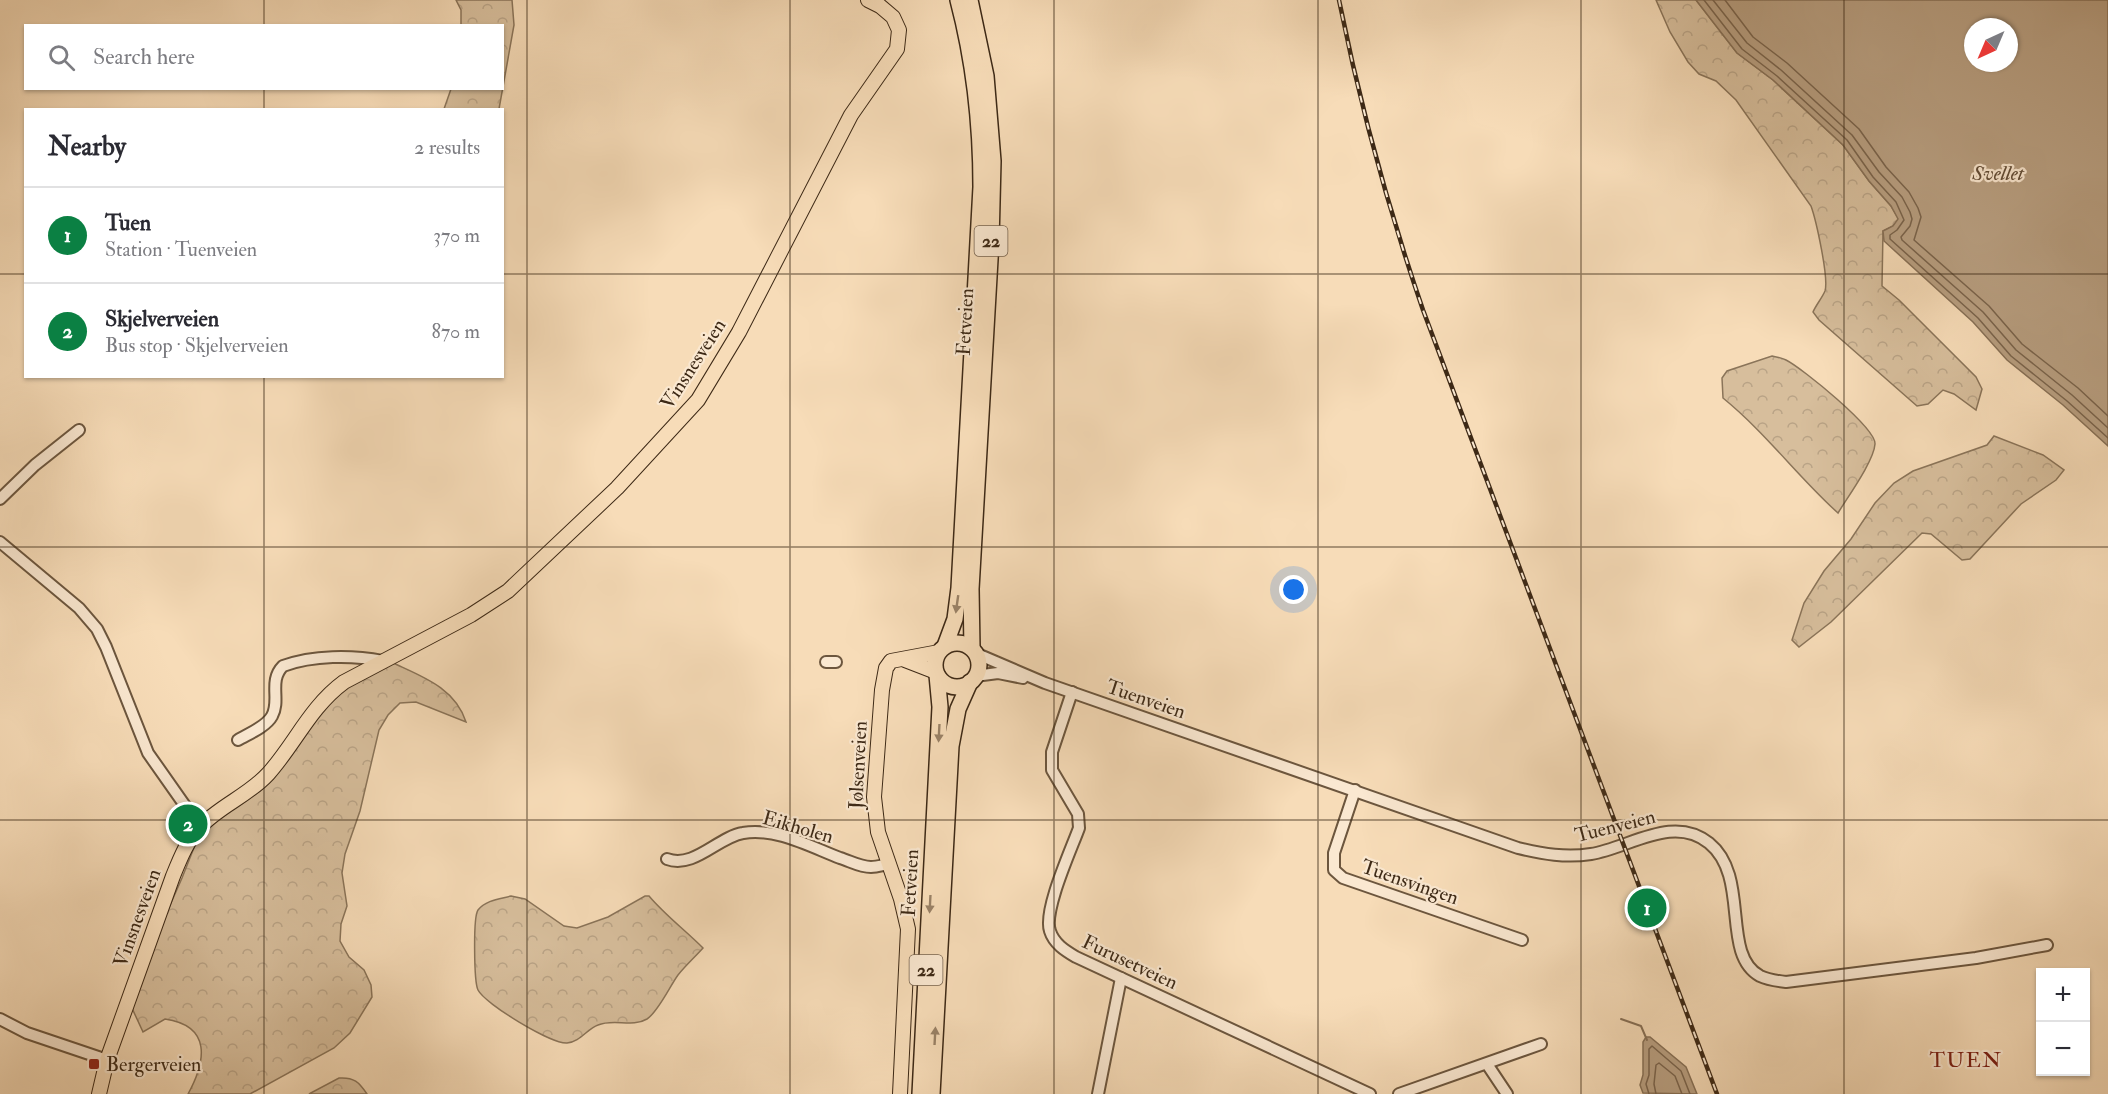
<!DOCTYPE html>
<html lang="en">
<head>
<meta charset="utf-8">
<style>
	body { margin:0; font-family:"IM FELL Double Pica",serif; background:#f7f7f7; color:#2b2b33 }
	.controls { position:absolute; right:18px; bottom:18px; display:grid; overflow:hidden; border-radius:0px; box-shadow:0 2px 4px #0004 }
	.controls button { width:54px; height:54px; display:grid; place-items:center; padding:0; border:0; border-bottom:2px solid #e1e1e2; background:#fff; color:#2b2b33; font:30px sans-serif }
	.compass { position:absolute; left:1964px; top:18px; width:54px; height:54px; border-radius:50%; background:#fff; box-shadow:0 2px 4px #0004; rotate:224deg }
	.you { position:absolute; left:1294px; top:590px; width:21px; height:21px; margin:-15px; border:4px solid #fff; border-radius:50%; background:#1a73e8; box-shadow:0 0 0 9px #1a73e833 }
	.badge { display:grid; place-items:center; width:39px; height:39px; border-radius:50%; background:#0b8043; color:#fff; font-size:20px; font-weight:700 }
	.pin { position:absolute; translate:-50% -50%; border:3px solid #fff; box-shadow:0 2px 6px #0006 }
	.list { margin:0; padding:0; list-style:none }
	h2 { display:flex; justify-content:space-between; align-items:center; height:78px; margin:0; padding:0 24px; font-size:26px }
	h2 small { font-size:20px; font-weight:400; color:#7c7c81 }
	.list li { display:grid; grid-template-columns:39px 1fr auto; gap:18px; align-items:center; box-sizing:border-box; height:96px; padding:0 24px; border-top:2px solid #e1e1e2 }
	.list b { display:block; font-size:22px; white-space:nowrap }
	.list p { margin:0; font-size:20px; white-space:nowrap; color:#7c7c81 }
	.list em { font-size:20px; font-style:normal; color:#7c7c81 }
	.icon { flex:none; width:33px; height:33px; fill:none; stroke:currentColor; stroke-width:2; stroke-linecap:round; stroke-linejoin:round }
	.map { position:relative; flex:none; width:2108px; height:1094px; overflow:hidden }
	.search { position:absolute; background:#fff; box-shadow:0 2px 4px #0004; left:24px; top:24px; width:480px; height:66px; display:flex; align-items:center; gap:15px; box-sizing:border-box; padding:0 21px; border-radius:0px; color:#7c7c81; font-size:22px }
	.panel { position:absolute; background:#fff; box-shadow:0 2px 4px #0004; left:24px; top:108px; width:480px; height:270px; border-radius:0px }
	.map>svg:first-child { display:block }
	.forest { fill:url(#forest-crowns); stroke:#8a7459; stroke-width:1.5 }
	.water { fill:#b89f81; stroke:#877056; stroke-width:1.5; fill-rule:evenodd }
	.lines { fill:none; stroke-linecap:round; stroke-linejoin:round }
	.shore { stroke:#7a644c; stroke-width:1.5 }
	.stream { stroke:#877056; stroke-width:2 }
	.minor-casing { stroke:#6c563e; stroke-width:14 }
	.major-casing { stroke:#3d2916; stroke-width:16 }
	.highway-casing { stroke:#3d2916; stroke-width:18 }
	.minor { stroke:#fae8d1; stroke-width:10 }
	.major { stroke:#f7dcb8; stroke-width:14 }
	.highway { stroke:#f7dcb8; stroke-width:15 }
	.rail-casing { stroke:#3d2916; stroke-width:4.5 }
	.rail { stroke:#fae8d1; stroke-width:2; stroke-dasharray:7; stroke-linecap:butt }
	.oneway { fill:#9a8267 }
	.grid { fill:none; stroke:#3d2916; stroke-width:1.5; stroke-opacity:0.55 }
	.poi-dot { fill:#8f2418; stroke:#fae8d1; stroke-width:2 }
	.labels { text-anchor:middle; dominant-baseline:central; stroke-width:4.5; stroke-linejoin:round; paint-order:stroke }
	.shield { fill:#fae8d1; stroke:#76624e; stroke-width:1.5 }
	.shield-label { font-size:18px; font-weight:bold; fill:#3d2916 }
	.street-label { font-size:20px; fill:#3d2916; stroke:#fae8d1 }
	.poi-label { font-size:20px; fill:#3d2916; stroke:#fae8d1; text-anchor:start }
	.water-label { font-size:21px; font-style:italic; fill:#624c36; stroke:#fae8d1 }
	.neighbourhood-label { font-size:21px; letter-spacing:1.5px; fill:#7a1f14; stroke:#fae8d1 }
</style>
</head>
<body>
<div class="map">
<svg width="2108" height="1094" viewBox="0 0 2108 1094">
	<defs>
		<pattern id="forest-crowns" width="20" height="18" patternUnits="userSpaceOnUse" patternTransform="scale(1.5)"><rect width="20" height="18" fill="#d7be9c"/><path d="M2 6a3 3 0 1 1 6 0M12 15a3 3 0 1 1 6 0" fill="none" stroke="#b9a386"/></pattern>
	</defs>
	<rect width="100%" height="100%" fill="#f7dcb8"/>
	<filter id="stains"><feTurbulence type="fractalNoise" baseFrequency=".00333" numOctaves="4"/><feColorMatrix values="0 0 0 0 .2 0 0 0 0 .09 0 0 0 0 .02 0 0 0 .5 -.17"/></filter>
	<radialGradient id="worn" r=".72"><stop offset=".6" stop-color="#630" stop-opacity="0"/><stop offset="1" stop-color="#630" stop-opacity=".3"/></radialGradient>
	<!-- forest -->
	<g class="forest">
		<polygon points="456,0 512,0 514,25 499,109 444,109 451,89 502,88 502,26 461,25 461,10"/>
		<path d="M1656,0H1696L1737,53L1773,80L1843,145L1869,181L1891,206L1899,219L1893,226L1883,231L1882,286L1899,300L1976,377L1982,389L1976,410L1954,394L1943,390L1928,404L1917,406L1819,320L1813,312C1816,305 1822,298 1825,291C1829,278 1816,220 1811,206L1736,100L1716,81L1699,74L1688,62L1670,32Z"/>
		<path d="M1772,356C1777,357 1782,358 1786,360C1802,368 1876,428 1875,444C1874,461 1847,498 1838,513C1797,476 1767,434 1723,398L1722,378L1727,371Z"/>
		<polygon points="1994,436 2043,455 2064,470 2056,480 2021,504 1970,559 1962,560 1931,534 1922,533 1831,622 1799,647 1792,640 1804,603 1824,571 1851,539 1875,503 1894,483 1913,471 1987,445"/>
		<path d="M393,663C423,677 455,688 466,722L416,702L400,703L388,715L379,730L360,811L345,854L342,873L347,906L341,924L340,941L349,957L364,970L371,985L372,997L350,1033L334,1048L250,1094H188C206,1061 212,1026 165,1019L143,1032L131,1006L145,962L182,878L199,835L269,774L340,687Z"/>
		<path d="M511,896L525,899L564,926L577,928L608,917L645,896H649C665,915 685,930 703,948C695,957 686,965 678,975C670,986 658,1012 647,1019C632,1028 614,1018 598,1025C587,1029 580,1042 567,1043C551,1044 485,1004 478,990C474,982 473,917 478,910C486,900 500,899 511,896Z"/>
		<path d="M339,1078C354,1077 359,1082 367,1094H309Z"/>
	</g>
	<!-- water -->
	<g class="water">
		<path d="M1696,0H2108V446L2063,405L2007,360L1973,322L1884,241L1883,231L1893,226L1898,219L1891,206L1869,181L1843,145L1773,80L1737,53ZM1973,27H2009V63H1973Z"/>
		<polygon points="1646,1037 1650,1037 1686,1067 1697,1094 1643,1093 1640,1085 1643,1075 1643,1042"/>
	</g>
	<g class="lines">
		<!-- shore -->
		<g class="shore">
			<polyline points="1704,0 1742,49 1777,76 1847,140 1873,177 1896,202 1904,220 1897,230 1890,235 1890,239 1978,318 2011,356 2067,401 2108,438"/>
			<polyline points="1713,0 1747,43 1781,70 1852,135 1879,172 1902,197 1910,212 1912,219 1910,226 1901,237 1902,240 1983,312 2016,350 2072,395 2108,428"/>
			<polyline points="1725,0 1753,37 1787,63 1859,129 1886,167 1909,192 1918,208 1921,217 1914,240 1989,306 2022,344 2078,388 2108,416"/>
			<polyline points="1649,1094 1646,1084 1649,1075 1649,1049 1652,1046 1681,1071 1690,1094"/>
			<polyline points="1656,1094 1654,1084 1656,1065 1659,1063 1675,1076 1682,1094"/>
		</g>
		<!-- stream -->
		<polyline class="stream" points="1621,1019 1641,1026 1647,1040"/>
		<!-- minor casing -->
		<g class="minor-casing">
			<g id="minor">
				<polyline points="0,499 35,465 79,430"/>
				<polyline points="0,542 79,608 97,629 106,647 148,753 200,827"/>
				<path d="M975,653L1045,683L1518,848C1543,854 1566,858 1591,854C1629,848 1673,814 1709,843C1751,877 1720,954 1760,976C1768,980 1777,981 1786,982L1976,958L2047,945"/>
				<polyline points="826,662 836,662"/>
				<polyline points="975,676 998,673 1023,678"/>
				<path d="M1072,692L1052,752V770L1078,814L1079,828C1071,850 1043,911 1050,931C1054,944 1066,951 1076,957L1370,1094"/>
				<path d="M238,740C248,734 266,727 272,716C281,700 268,681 283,666C313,655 352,655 383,661"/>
				<polyline points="1355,790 1334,853 1334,870 1343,878 1522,940"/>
				<path d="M667,859C694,869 718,837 743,833C775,827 811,847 840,858C850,861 860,867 871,867C877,867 883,865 889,864"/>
				<polyline points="0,1019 27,1033 107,1060"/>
				<polyline points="1487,1064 1507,1094"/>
				<polyline points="1098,1094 1121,978"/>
				<polyline points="1399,1094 1541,1044"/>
			</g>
		</g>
		<!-- major casing -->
		<g class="major-casing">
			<g id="major">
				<polyline points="905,660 936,672"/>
				<path d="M99,1094L107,1060L173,876C180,859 187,841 199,828C219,806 248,796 268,774C295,744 310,707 344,682L471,615L508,591L617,488L698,400L739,332L851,115L897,49L899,30L893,17L880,6L868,0"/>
				<polyline points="900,1094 908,929 901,899 878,832 874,797 882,690 886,668 891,661 939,652"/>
			</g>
		</g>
		<!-- highway casing -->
		<g class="highway-casing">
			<g id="highway">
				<polyline points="970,0 986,76 993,161 991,242 971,589 972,648"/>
				<circle cx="957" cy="665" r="22"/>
				<path d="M945,646L955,619L959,588L981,187C981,124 974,61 958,0"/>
				<polyline points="920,1094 940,707 937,675"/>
				<polyline points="932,1094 951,746 958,709 970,682"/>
			</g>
		</g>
		<!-- minor -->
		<use href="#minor" class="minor"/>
		<!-- major -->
		<use href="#major" class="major"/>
		<!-- highway -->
		<use href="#highway" class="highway"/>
		<!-- rail casing -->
		<g class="rail-casing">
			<path id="rail" d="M1339,0C1360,105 1388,208 1423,310L1717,1094"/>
		</g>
		<!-- rail -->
		<use href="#rail" class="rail"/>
	</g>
	<!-- one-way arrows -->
	<defs><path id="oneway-solid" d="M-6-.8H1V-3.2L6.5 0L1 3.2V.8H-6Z" transform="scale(1.5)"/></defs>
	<g class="oneway">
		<use href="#oneway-solid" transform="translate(957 604) rotate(98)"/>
		<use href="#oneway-solid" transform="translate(939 733) rotate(93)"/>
		<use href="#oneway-solid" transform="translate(930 904) rotate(93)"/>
		<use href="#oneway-solid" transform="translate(935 1036) rotate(-87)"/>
	</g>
	<!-- grid -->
	<path class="grid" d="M264,0V26M527,0V1094M790,0V1094M1054,0V1094M1318,0V1094M1581,0V1094M1844,0V1094M264,88V110M0,274H26M502,274H2108M264,376V1094M0,547H2108M0,820H2108"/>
	<!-- markers -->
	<rect class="poi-dot" x="88" y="1058" width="12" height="12" rx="3"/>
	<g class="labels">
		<!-- shield labels -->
		<g class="shield">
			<rect x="974.5" y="226" width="33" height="30" rx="4.5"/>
			<rect x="909.5" y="955" width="33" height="30" rx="4.5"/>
		</g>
		<g class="shield-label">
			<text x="991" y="241">22</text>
			<text x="926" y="970">22</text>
		</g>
		<!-- street labels -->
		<g class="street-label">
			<text transform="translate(965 322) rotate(-87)">Fetveien</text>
			<text transform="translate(693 364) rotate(-57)">Vinsnesveien</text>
			<text transform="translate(1146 699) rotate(19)">Tuenveien</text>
			<text transform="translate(858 765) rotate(-87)">Jølsenveien</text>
			<text transform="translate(1615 826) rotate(-14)">Tuenveien</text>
			<text transform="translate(798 827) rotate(16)">Eikholen</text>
			<text transform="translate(1410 882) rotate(19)">Tuensvingen</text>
			<text transform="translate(910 883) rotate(-87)">Fetveien</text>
			<text transform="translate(137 918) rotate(-70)">Vinsnesveien</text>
			<text transform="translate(1130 962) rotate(25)">Furusetveien</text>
		</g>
		<!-- poi labels -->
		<g class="poi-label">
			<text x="106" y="1064">Bergerveien</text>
		</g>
		<!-- water labels -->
		<g class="water-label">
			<text x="1998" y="173">Svellet</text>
		</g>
		<!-- neighbourhood labels -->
		<g class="neighbourhood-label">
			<text x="1966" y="1060">TUEN</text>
		</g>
	</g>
	<rect width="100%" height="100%" filter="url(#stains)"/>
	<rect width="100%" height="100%" fill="url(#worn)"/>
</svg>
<div class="controls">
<button>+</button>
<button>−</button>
</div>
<svg class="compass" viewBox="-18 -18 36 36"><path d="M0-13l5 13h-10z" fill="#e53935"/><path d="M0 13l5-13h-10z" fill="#7c7c81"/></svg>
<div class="you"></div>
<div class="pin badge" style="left:1647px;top:908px">1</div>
<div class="pin badge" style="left:188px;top:824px">2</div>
<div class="search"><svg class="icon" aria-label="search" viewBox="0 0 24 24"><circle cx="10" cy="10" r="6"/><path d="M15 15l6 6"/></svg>Search here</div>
<section class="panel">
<h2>Nearby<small>2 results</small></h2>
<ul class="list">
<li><span class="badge">1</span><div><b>Tuen</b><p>Station · Tuenveien</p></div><em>370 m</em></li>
<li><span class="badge">2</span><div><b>Skjelverveien</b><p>Bus stop · Skjelverveien</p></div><em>870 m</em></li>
</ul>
</section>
</div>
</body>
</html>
